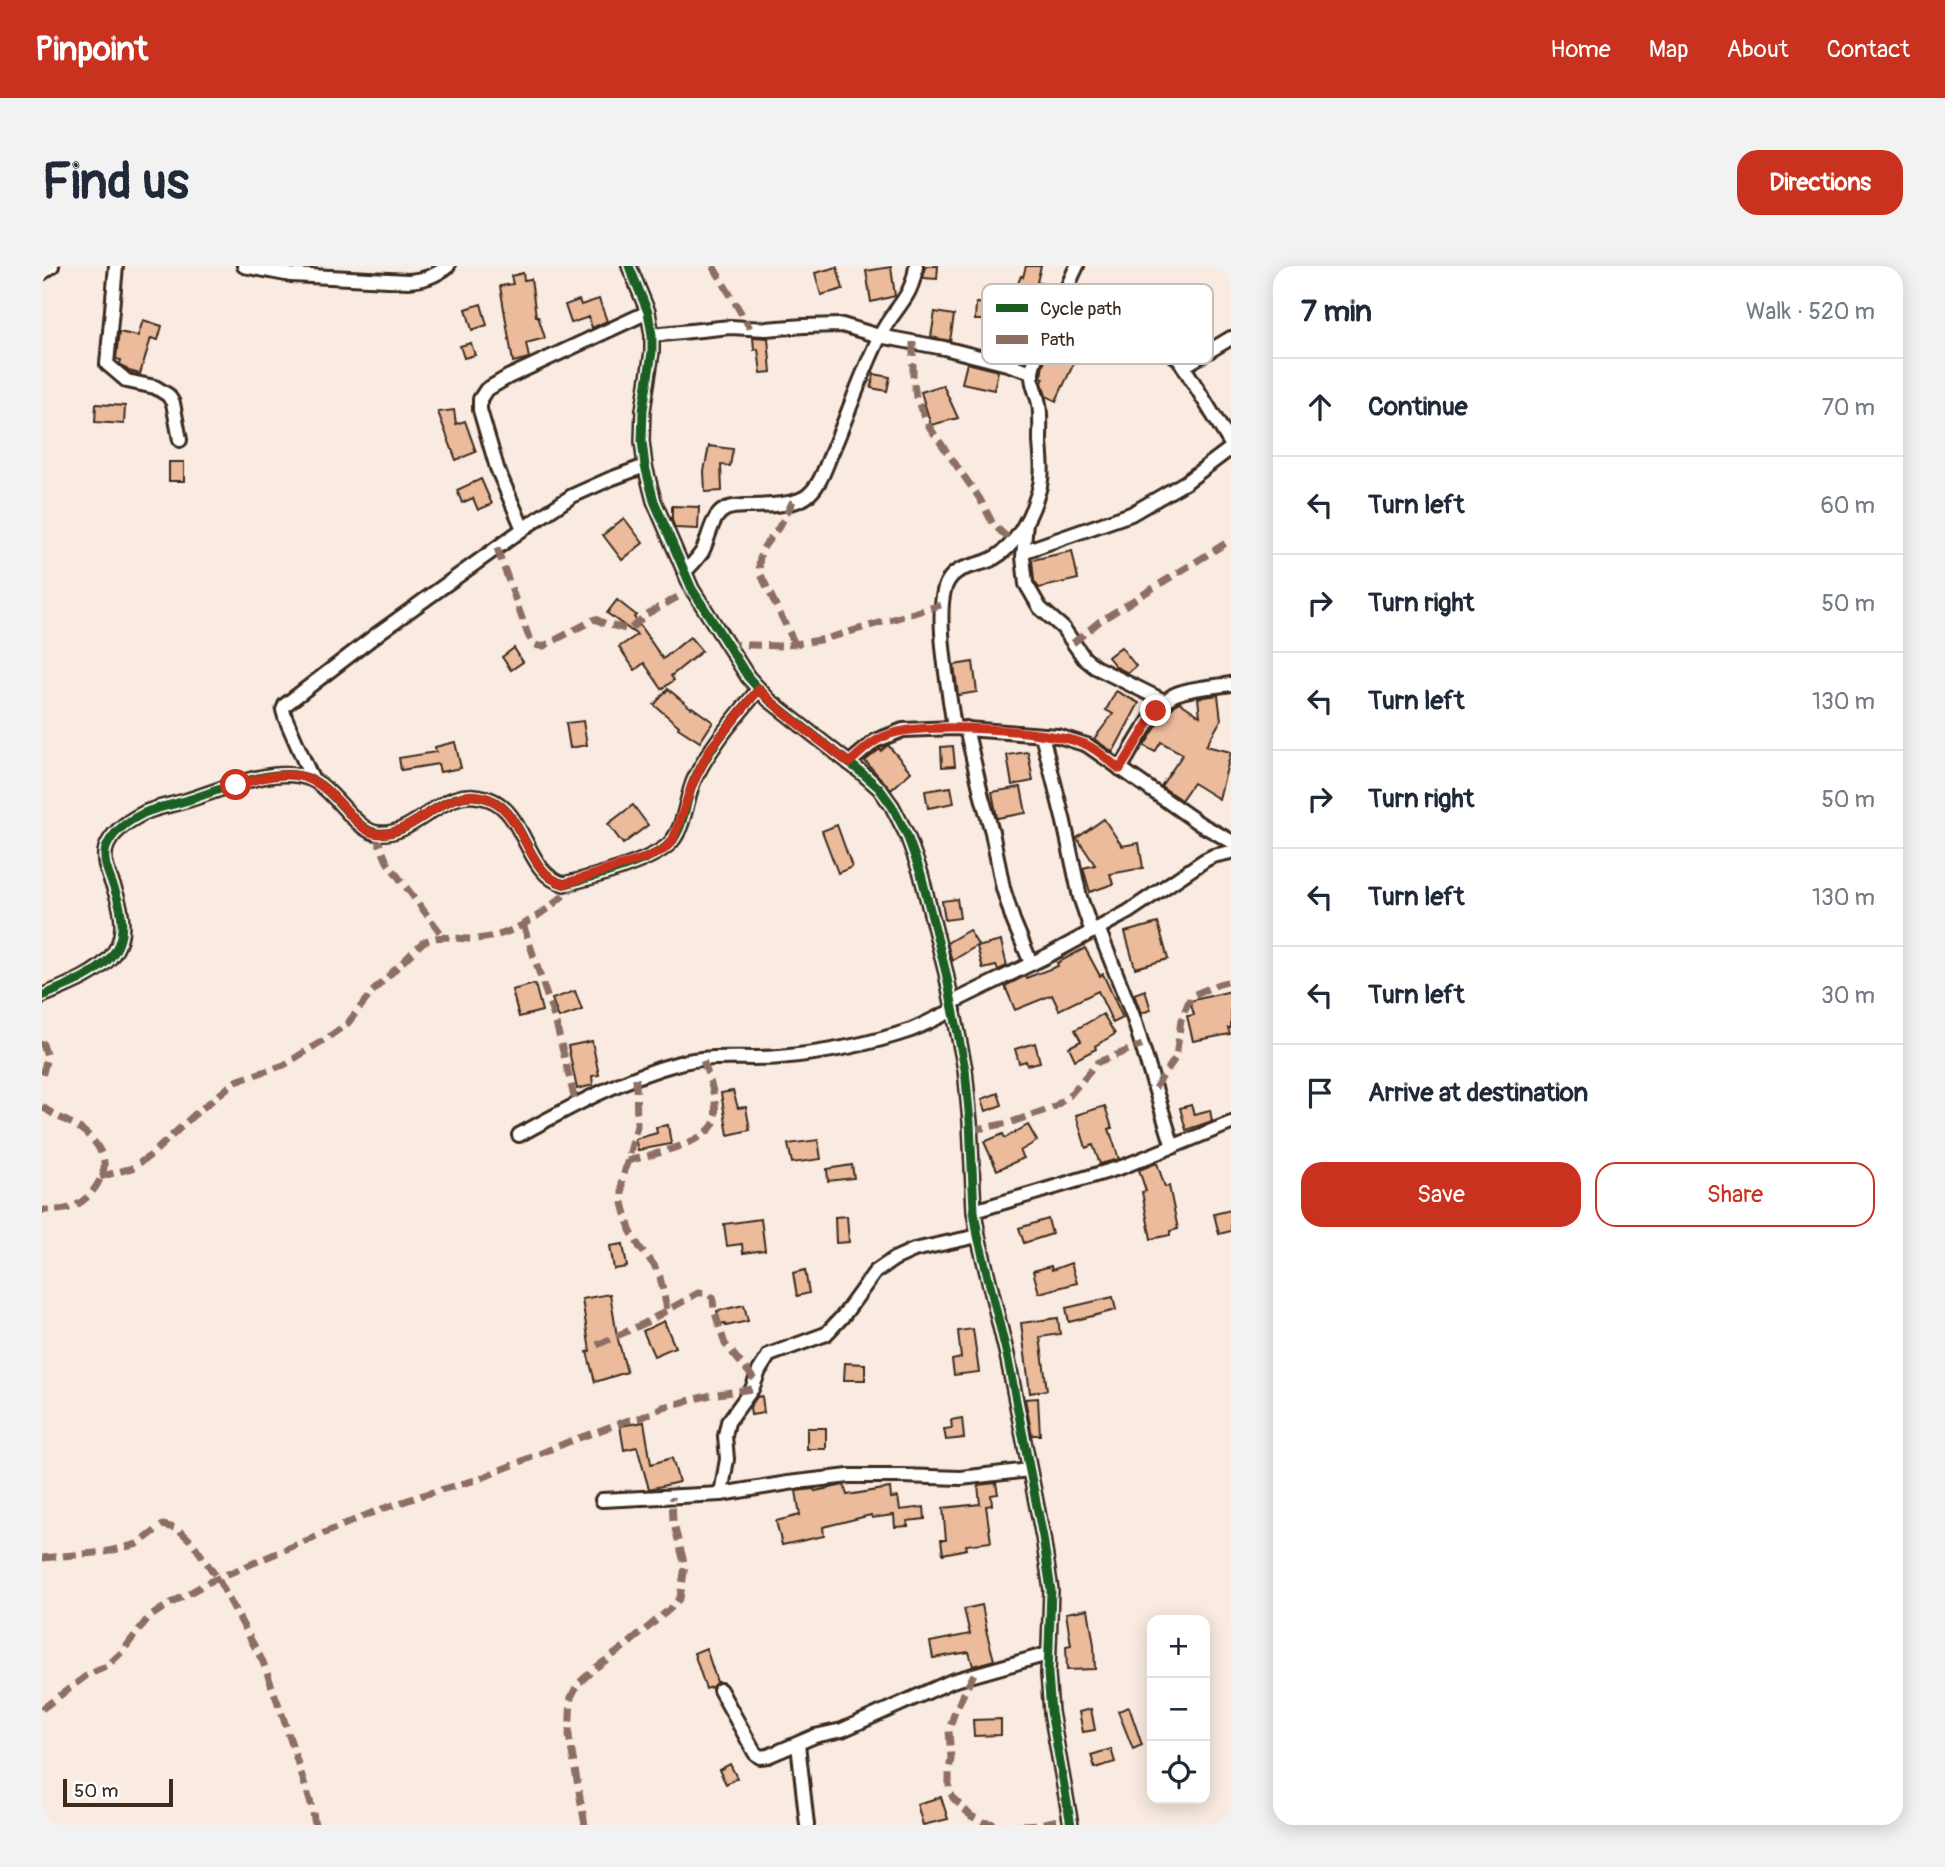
<!DOCTYPE html>
<html lang="en">
<head>
<meta charset="utf-8">
<style>
	body { margin:0; font-family:Pangolin,sans-serif; background:#f2f2f3; color:#1f2937 }
	.controls { position:absolute; right:21px; bottom:21px; display:grid; overflow:hidden; border-radius:14px; box-shadow:0 4px 18px #0003 }
	.controls button { width:63px; height:63px; display:grid; place-items:center; padding:0; border:0; border-bottom:2px solid #e0e1e3; background:#fff; color:#1f2937; font:35px sans-serif }
	.scale { position:absolute; left:21px; bottom:18px; width:110px; box-sizing:border-box; padding-left:7px; border:4px solid #3b2a1e; border-top:0; font-size:19px; line-height:24px; white-space:nowrap; color:#3b2a1e; -webkit-text-stroke:5px #fff; paint-order:stroke }
	.stop { position:absolute; width:21px; height:21px; margin:-16px; border:5px solid #c8321e; border-radius:50%; background:#fff }
	.stop.end { background:#c8321e; border-color:#fff; box-shadow:0 2px 7px #0008 }
	.list { margin:0; padding:0; list-style:none }
	h2 { display:flex; justify-content:space-between; align-items:center; height:91px; margin:0; padding:0 28px; font-size:30px }
	h2 small { font-size:23px; font-weight:400; color:#747a83 }
	.list li { display:grid; grid-template-columns:46px 1fr auto; gap:21px; align-items:center; box-sizing:border-box; height:98px; padding:0 28px; border-top:2px solid #e0e1e3 }
	.list b { display:block; font-size:26px; white-space:nowrap }
	.list em { font-size:23px; font-style:normal; color:#747a83 }
	.actions { display:flex; gap:14px; padding:21px 28px }
	.actions a { flex:1; padding:16px 0; border:2px solid #c8321e; border-radius:21px; text-align:center; font-size:24px; color:#c8321e }
	.actions .main { background:#c8321e; color:#fff }
	.icon { flex:none; width:38px; height:38px; fill:none; stroke:currentColor; stroke-width:2; stroke-linecap:round; stroke-linejoin:round }
	.map { position:relative; flex:none; width:1189px; height:1559px; overflow:hidden; border-radius:21px }
	header { display:flex; align-items:center; gap:42px; box-sizing:border-box; height:98px; padding:0 35px; background:#c8321e; color:#fff }
	header strong { font-size:33px }
	nav { display:flex; gap:38px; margin-inline-start:auto; font-size:24px }
	.intro { display:flex; align-items:center; justify-content:space-between; box-sizing:border-box; height:168px; padding:0 42px }
	h1 { margin:0; font-size:49px }
	.button { padding:18px 32px; border-radius:21px; background:#c8321e; color:#fff; font-size:24px; font-weight:700 }
	main { display:flex; gap:42px; padding:0 42px }
	aside { flex:1; background:#fff; border-radius:21px; box-shadow:0 4px 18px #0003 }
	.map>svg:first-child { display:block }
	.building { fill:#ebbb9c; stroke:#3b2a1e; stroke-width:2 }
	.lines { fill:none; stroke-linecap:round; stroke-linejoin:round }
	.minor-casing { stroke:#3b2a1e; stroke-width:18 }
	.minor { stroke:#fff; stroke-width:12 }
	.quiet { stroke:#8d6e63; stroke-width:7; stroke-dasharray:14 7; stroke-linecap:butt }
	.cycleway-casing { stroke:#fff; stroke-width:13 }
	.cycleway { stroke:#1b5e20; stroke-width:9 }
	.route { stroke:#c8321e; stroke-width:9 }
	.key { fill:#fff; stroke:#c4bfbc; stroke-width:2 }
	.key-label { font-size:19px; fill:#3b2a1e }
</style>
</head>
<body>
<header>
<strong>Pinpoint</strong>
<nav><a>Home</a><a>Map</a><a>About</a><a>Contact</a></nav>
</header>
<div class="intro"><h1>Find us</h1><a class="button">Directions</a></div>
<main>
<div class="map">
<svg width="1189" height="1559" viewBox="0 0 1189 1559">
	<rect width="100%" height="100%" fill="#f9ebe1"/>
	<filter id="ink" filterUnits="userSpaceOnUse"><feTurbulence type="fractalNoise" baseFrequency=".0143" numOctaves="2"/><feDisplacementMap in="SourceGraphic" scale="14" xChannelSelector="R" yChannelSelector="G"/><feConvolveMatrix kernelMatrix="1 2 1 2 8 2 1 2 1" color-interpolation-filters="sRGB"/></filter>
	<g filter="url(#ink)">
		<!-- building -->
		<g class="building">
			<polygon points="883,0 896,0 895,13 881,12"/>
			<polygon points="984,0 999,0 995,16 1006,20 998,40 971,30 979,10 981,11"/>
			<polygon points="795,1 801,23 779,29 773,7"/>
			<polygon points="849,1 853,30 829,36 824,5"/>
			<polygon points="481,7 482,14 489,13 494,50 496,50 503,72 484,77 487,92 471,96 458,20 471,18 469,10"/>
			<polygon points="557,33 565,55 550,62 547,51 529,57 523,39 537,34 539,39"/>
			<polygon points="934,37 953,38 952,54 933,54"/>
			<polygon points="439,38 445,59 430,64 424,43"/>
			<polygon points="893,46 912,49 908,75 889,71"/>
			<polygon points="101,54 120,60 116,74 109,72 98,108 87,105 78,98 79,94 74,93 77,66 96,70"/>
			<polygon points="711,71 726,72 729,106 719,107 716,83 712,84"/>
			<polygon points="1013,76 1023,81 1021,86 1034,93 1014,135 1004,130 1000,116 1002,112 999,111 1001,98"/>
			<polygon points="429,77 433,89 422,92 418,80"/>
			<polygon points="925,97 956,105 952,124 920,117"/>
			<polygon points="832,108 848,111 845,125 829,122"/>
			<polygon points="901,119 916,152 889,159 879,126"/>
			<polygon points="54,138 83,140 82,158 53,156"/>
			<polygon points="412,144 414,158 423,155 434,186 414,194 396,146"/>
			<polygon points="667,180 691,183 688,200 679,199 680,225 663,226 662,205"/>
			<rect x="127" y="196" width="15" height="19"/>
			<polygon points="439,213 450,238 436,244 431,232 420,237 415,224"/>
			<polygon points="630,240 657,241 656,263 633,262 630,254"/>
			<polygon points="582,252 601,277 580,294 561,269"/>
			<polygon points="1030,285 1036,313 997,322 992,315 990,294"/>
			<polygon points="575,334 594,349 592,351 621,393 648,371 660,385 629,410 632,414 620,423 602,397 593,404 577,381 595,369 565,347"/>
			<polygon points="1079,381 1094,400 1086,407 1074,401 1066,391"/>
			<polygon points="472,382 481,396 469,404 460,391"/>
			<polygon points="931,396 935,426 916,429 912,399"/>
			<polygon points="626,423 649,442 650,441 671,456 658,476 636,462 637,460 612,439"/>
			<polygon points="1074,425 1097,437 1071,486 1052,473 1071,448 1064,444"/>
			<polygon points="1176,429 1179,454 1164,480 1189,486 1177,533 1151,517 1139,534 1119,520 1141,488 1119,476 1113,486 1102,480 1118,455 1132,440 1137,436 1158,450 1156,432"/>
			<polygon points="541,455 545,479 528,482 524,457"/>
			<polygon points="413,476 419,502 398,506 396,498 359,504 357,492 394,486 393,481"/>
			<polygon points="846,479 869,506 849,524 823,495 838,483 839,485"/>
			<polygon points="911,480 913,500 900,501 899,481"/>
			<polygon points="986,486 991,515 970,519 965,489"/>
			<polygon points="909,521 912,537 886,542 883,525"/>
			<polygon points="979,521 984,547 955,552 950,526"/>
			<polygon points="591,539 606,559 581,578 566,558"/>
			<polygon points="1062,553 1080,580 1097,577 1101,602 1068,608 1071,618 1048,626 1041,602 1053,599 1035,572"/>
			<polygon points="795,559 810,601 796,607 780,565"/>
			<polygon points="915,633 918,652 903,654 900,635"/>
			<polygon points="1116,657 1126,693 1093,702 1083,666"/>
			<polygon points="927,664 936,679 910,695 905,677"/>
			<polygon points="959,675 965,700 956,704 954,700 941,703 935,681"/>
			<polygon points="1043,682 1058,710 1061,708 1081,752 1071,757 1056,725 1017,744 1010,729 973,744 963,720 983,710 984,712 1016,700 1015,697"/>
			<polygon points="493,718 500,745 477,751 470,724"/>
			<polygon points="1103,724 1109,744 1099,747 1092,728"/>
			<polygon points="533,725 540,744 517,752 510,733"/>
			<polygon points="1189,725 1189,762 1186,762 1188,768 1151,775 1145,750 1152,749 1148,735"/>
			<polygon points="1061,748 1073,768 1053,780 1054,783 1033,794 1027,781 1039,775 1033,764"/>
			<polygon points="550,775 557,809 550,810 551,819 535,823 526,780"/>
			<polygon points="993,777 998,796 985,799 984,795 977,797 973,783"/>
			<polygon points="691,825 696,842 704,841 708,864 686,869 679,827"/>
			<polygon points="956,827 960,839 944,845 940,833"/>
			<polygon points="1149,839 1152,848 1168,844 1170,855 1144,864 1138,842"/>
			<polygon points="1063,840 1070,862 1067,863 1077,893 1058,898 1051,879 1044,882 1034,849"/>
			<polygon points="626,859 629,878 596,884 593,873 615,867 614,861"/>
			<polygon points="986,859 995,875 978,885 982,892 955,904 942,876 961,868 963,872"/>
			<polygon points="776,874 779,893 750,897 746,878"/>
			<polygon points="1115,897 1123,921 1127,920 1136,963 1128,965 1128,969 1109,973 1100,926 1104,925 1097,904"/>
			<polygon points="810,899 812,912 786,915 785,903"/>
			<polygon points="1189,944 1189,965 1177,968 1172,948"/>
			<polygon points="805,950 807,976 794,977 793,951"/>
			<polygon points="719,953 723,984 701,987 700,978 685,980 682,958"/>
			<polygon points="1006,953 1010,968 982,977 977,962"/>
			<polygon points="581,978 585,1001 572,1003 568,980"/>
			<polygon points="1029,997 1035,1017 997,1027 991,1005 1009,1000 1010,1004"/>
			<polygon points="763,1004 767,1027 755,1030 751,1007"/>
			<polygon points="568,1028 575,1070 585,1106 553,1116 545,1086 548,1085 540,1033"/>
			<polygon points="1071,1031 1074,1044 1027,1056 1024,1042"/>
			<polygon points="702,1039 706,1055 684,1060 683,1057 678,1058 675,1045"/>
			<polygon points="1016,1052 1018,1068 998,1071 1005,1124 988,1127 979,1057"/>
			<polygon points="622,1055 633,1081 612,1090 601,1065"/>
			<polygon points="931,1063 937,1106 912,1109 910,1094 919,1092 916,1065"/>
			<polygon points="803,1097 823,1098 823,1114 802,1114"/>
			<polygon points="720,1130 722,1147 709,1149 708,1141 715,1131"/>
			<polygon points="996,1132 998,1169 990,1169 983,1133"/>
			<polygon points="920,1152 922,1172 904,1174 902,1163 910,1162 909,1154"/>
			<polygon points="602,1156 609,1198 630,1192 637,1216 607,1223 595,1181 582,1184 578,1160"/>
			<rect x="765" y="1162" width="19" height="21"/>
			<polygon points="954,1217 956,1228 949,1229 950,1239 944,1240 949,1276 924,1279 925,1283 901,1288 899,1274 904,1274 901,1242 938,1238 936,1219"/>
			<polygon points="802,1219 805,1229 848,1222 849,1232 856,1231 858,1244 882,1241 883,1253 865,1255 866,1260 853,1261 852,1249 830,1252 829,1249 781,1261 782,1270 740,1279 734,1255 758,1249 754,1225 772,1223 773,1225"/>
			<polygon points="940,1339 945,1364 944,1364 952,1394 931,1400 927,1386 891,1392 888,1376 928,1368 922,1343"/>
			<polygon points="1046,1343 1052,1379 1053,1403 1025,1404 1024,1380 1029,1379 1024,1347"/>
			<polygon points="664,1382 675,1416 670,1421 664,1423 652,1387"/>
			<polygon points="1087,1441 1100,1479 1091,1483 1076,1445"/>
			<polygon points="1049,1443 1053,1464 1041,1466 1037,1446"/>
			<polygon points="959,1453 959,1469 932,1470 931,1454"/>
			<polygon points="1069,1483 1073,1496 1053,1502 1049,1489"/>
			<polygon points="688,1498 695,1512 684,1518 677,1504"/>
			<polygon points="899,1531 906,1553 881,1559 875,1538"/>
		</g>
		<g class="lines">
			<!-- minor casing -->
			<g class="minor-casing">
				<g id="minor">
					<polyline points="74,0 65,98 85,115 113,121 126,129 131,137 138,174"/>
					<path d="M202,0L249,9L366,15C382,14 393,10 406,0"/>
					<polyline points="587,0 606,46 610,69 610,86 601,144 600,175 603,200 612,235 650,323 706,411 727,434 820,507 837,522 850,540 865,569 879,608 904,707 923,803 928,856 932,945 936,970 965,1089 1001,1271 1009,1324 1006,1408 1009,1446 1029,1559"/>
					<polyline points="0,7 10,0"/>
					<polyline points="1020,33 1066,51 1109,72 1137,93 1189,178"/>
					<polyline points="610,69 688,61 724,63 762,60 800,59 837,70 902,82 965,98 990,106"/>
					<polyline points="1142,100 1189,72"/>
					<polyline points="984,256 981,291 984,318 998,342 1021,362 1042,392 1053,401 1122,435"/>
					<polyline points="481,263 455,202 438,144 438,133 444,124 466,111 606,46"/>
					<polyline points="983,285 1089,248 1144,216 1189,182"/>
					<path d="M642,306C649,300 655,293 660,286C667,273 669,251 682,244C688,240 696,241 703,240C719,240 752,240 765,230C778,220 783,202 789,188C806,149 819,108 838,70C851,42 870,34 874,0"/>
					<path d="M912,462C908,430 890,340 906,315C916,298 937,301 952,292C974,280 989,250 996,227C1002,209 999,193 998,175C998,163 999,149 997,138C995,127 989,118 990,107C991,90 1003,78 1009,64C1018,42 1024,21 1035,0"/>
					<polyline points="924,462 940,531 950,566 961,622 971,654 989,697"/>
					<polyline points="1000,469 1022,556 1038,631 1050,666"/>
					<polyline points="807,497 833,475 861,464 912,462 1016,470 1045,479 1158,558 1189,575"/>
					<path d="M1078,503C1090,484 1114,436 1134,428C1151,421 1171,421 1189,418"/>
					<polyline points="270,513 243,451 241,444 243,439 338,366 488,258 530,230 568,213 603,200"/>
					<polyline points="1056,662 1091,750 1131,881"/>
					<path d="M0,730C54,707 99,692 72,622C67,609 60,595 64,582C70,565 88,554 102,547C115,541 130,539 143,535C177,525 231,499 266,512C291,520 312,564 335,567C376,572 400,516 447,533C484,546 484,609 522,618C548,612 614,595 630,575C643,559 644,533 652,514C669,479 693,452 717,423"/>
					<polyline points="911,736 1009,688 1086,646 1163,594 1171,590 1189,586"/>
					<path d="M477,869C528,841 581,812 637,797C669,788 706,794 738,791C781,787 828,778 869,764C883,758 898,750 912,744"/>
					<polyline points="932,945 1080,901 1189,857"/>
					<polyline points="679,1228 685,1193 683,1170 686,1156 710,1123 717,1105 727,1089 784,1068 801,1050 833,1006 852,993 872,984 936,970"/>
					<polyline points="560,1234 679,1228 746,1217 807,1210 859,1210 919,1212 987,1204"/>
					<polyline points="678,1424 713,1487 718,1491 726,1490 773,1470 800,1464 910,1415 1006,1388"/>
					<polyline points="756,1478 765,1559"/>
				</g>
			</g>
			<!-- minor -->
			<use href="#minor" class="minor"/>
			<!-- quiet -->
			<g class="quiet">
				<polyline points="671,0 708,62"/>
				<polyline points="871,76 871,110 874,131 886,159 938,233 951,258 970,276"/>
				<path d="M751,235C747,242 744,250 740,256C728,277 714,280 718,307L753,378"/>
				<path d="M455,282L486,369C490,377 493,381 502,380L553,353L564,358L587,364L605,348L650,323"/>
				<polyline points="1031,377 1058,355 1189,274"/>
				<polyline points="683,378 740,380 760,377 783,373 899,339"/>
				<polyline points="333,567 345,596 401,670"/>
				<polyline points="481,658 514,757 534,839"/>
				<polyline points="0,775 5,791 0,811"/>
				<polyline points="594,812 595,860 580,915 580,933 588,964 598,982 612,999 618,1011 625,1043"/>
				<polyline points="1113,822 1134,791 1139,754 1149,730 1177,718 1189,715"/>
				<path d="M0,840C13,852 33,856 46,869C54,876 64,891 62,902C58,920 44,937 27,942C19,945 8,944 0,944"/>
				<polyline points="929,864 967,857 1012,841 1027,830 1056,796 1100,779"/>
				<path d="M585,895C605,890 668,877 673,854C676,834 667,812 661,794"/>
				<path d="M58,911L90,902L109,889L152,849L194,815L242,799L285,772L306,757L330,726L380,677C399,666 412,674 433,673C473,671 508,643 536,616"/>
				<polyline points="555,1079 601,1058 656,1027 665,1027 671,1032 672,1044 683,1078 713,1114"/>
				<polyline points="0,1292 63,1286 96,1278 121,1259 136,1263 150,1276 176,1313 221,1396 241,1451 270,1541 273,1559"/>
				<polyline points="932,1408 913,1445 907,1464 909,1493 907,1504 907,1523 911,1532 929,1550 941,1556 961,1559"/>
				<polyline points="0,1443 44,1410 65,1400 80,1386 106,1352 124,1340 167,1316 334,1245 381,1229 437,1213 526,1176 584,1155 601,1151 621,1141 669,1129 710,1123"/>
				<polyline points="543,1559 527,1470 529,1431 536,1418 552,1403 586,1378 629,1342 638,1332 643,1300 631,1255 630,1231"/>
				<polyline points="980,1559 996,1558 1028,1552"/>
			</g>
			<!-- cycleway casing -->
			<g class="cycleway-casing">
				<g id="cycleway">
					<polyline points="587,0 606,46 610,69 610,86 601,144 600,175 603,200 612,235 650,323 706,411 727,434 820,507 837,522 850,540 865,569 879,608 904,707 923,803 928,856 932,945 936,970 965,1089 1001,1271 1009,1324 1006,1408 1009,1446 1029,1559"/>
					<path d="M0,730C54,707 99,692 72,622C67,609 60,595 64,582C70,565 88,554 102,547C115,541 130,539 143,535C177,525 231,499 266,512C291,520 312,564 335,567C376,572 400,516 447,533C484,546 484,609 522,618C548,612 614,595 630,575C643,559 644,533 652,514C669,479 693,452 717,423"/>
				</g>
			</g>
			<!-- cycleway -->
			<use href="#cycleway" class="cycleway"/>
		</g>
	</g>
	<g class="lines" filter="url(#ink)">
		<!-- route -->
		<path class="route" d="M194,519C251,503 267,501 307,547C314,555 322,565 332,567C372,575 406,511 451,535C483,552 486,609 522,618L606,591L621,584L631,574L650,519L668,483L717,423C743,451 777,473 807,497C819,486 831,474 846,469C882,455 1007,464 1043,478C1055,483 1067,495 1078,503L1114,445"/>
	</g>
	<!-- legend -->
	<rect x="940" y="18" width="231" height="80" rx="10" class="key"/>
	<rect x="954" y="38" width="32" height="8" fill="#1b5e20"/>
	<rect x="954" y="69" width="32" height="9" fill="#8d6e63"/>
	<g class="key-label">
		<text x="998" y="49">Cycle path</text>
		<text x="998" y="80">Path</text>
	</g>
</svg>
<div class="controls">
<button>+</button>
<button>−</button>
<button><svg class="icon" aria-label="locate" viewBox="0 0 24 24"><circle cx="12" cy="12" r="6"/><path d="M12 2v4M12 18v4M2 12h4M18 12h4"/></svg></button>
</div>
<div class="scale">50 m</div>
<div class="stop" style="left:194px;top:519px"></div>
<div class="stop end" style="left:1114px;top:445px"></div>
</div>
<aside>
<h2>7 min<small>Walk · 520 m</small></h2>
<ul class="list">
<li><svg class="icon" aria-label="ahead" viewBox="0 0 24 24"><path d="M12 20V5M6 11l6-6 6 6"/></svg><div><b>Continue</b></div><em>70 m</em></li>
<li><svg class="icon" aria-label="left" viewBox="0 0 24 24"><path d="M17 20v-9H6M10 6l-5 5 5 5"/></svg><div><b>Turn left</b></div><em>60 m</em></li>
<li><svg class="icon" aria-label="right" viewBox="0 0 24 24"><path d="M7 20v-9h11M14 6l5 5-5 5"/></svg><div><b>Turn right</b></div><em>50 m</em></li>
<li><svg class="icon" aria-label="left" viewBox="0 0 24 24"><path d="M17 20v-9H6M10 6l-5 5 5 5"/></svg><div><b>Turn left</b></div><em>130 m</em></li>
<li><svg class="icon" aria-label="right" viewBox="0 0 24 24"><path d="M7 20v-9h11M14 6l5 5-5 5"/></svg><div><b>Turn right</b></div><em>50 m</em></li>
<li><svg class="icon" aria-label="left" viewBox="0 0 24 24"><path d="M17 20v-9H6M10 6l-5 5 5 5"/></svg><div><b>Turn left</b></div><em>130 m</em></li>
<li><svg class="icon" aria-label="left" viewBox="0 0 24 24"><path d="M17 20v-9H6M10 6l-5 5 5 5"/></svg><div><b>Turn left</b></div><em>30 m</em></li>
<li><svg class="icon" aria-label="arrive" viewBox="0 0 24 24"><path d="M6 21V4h12l-3 4 3 4H6"/></svg><div><b>Arrive at destination</b></div></li>
</ul>
<div class="actions"><a class="main">Save</a><a>Share</a></div>
</aside>
</main>
</body>
</html>
